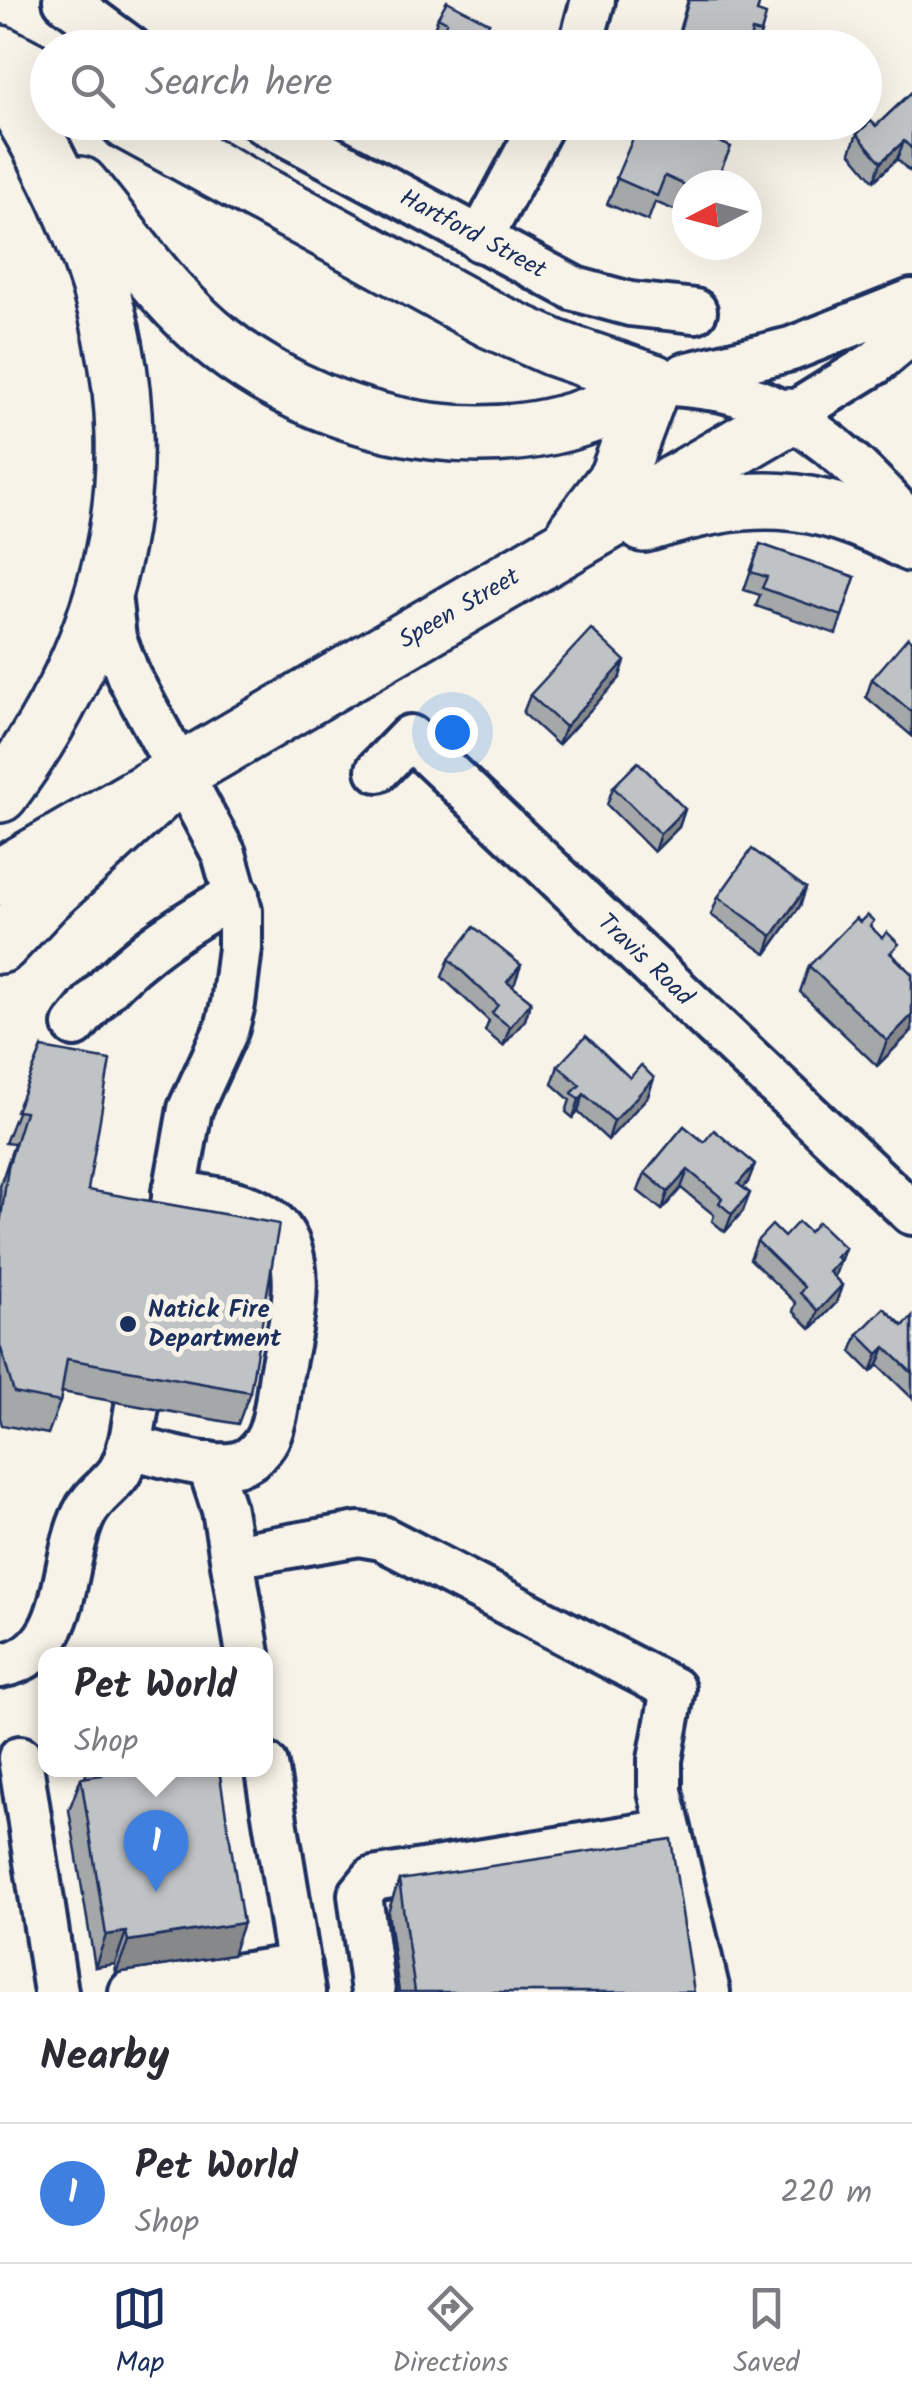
<!DOCTYPE html>
<html lang="en">
<head>
<meta charset="utf-8">
<style>
	body { margin:0; font-family:Kalam,sans-serif; background:#f2f2f3; color:#2b2b33 }
	.compass { position:absolute; left:672px; top:170px; width:90px; height:90px; border-radius:50%; background:#fff; box-shadow:0 10px 40px #0002; rotate:264deg }
	.you { position:absolute; left:452px; top:732px; width:35px; height:35px; margin:-25px; border:8px solid #fff; border-radius:50%; background:#1a73e8; box-shadow:0 0 0 15px #1a73e833 }
	.badge { display:grid; place-items:center; width:65px; height:65px; border-radius:50%; background:#1b2f5e; color:#fff; font-size:32px; font-weight:700 }
	.pin { position:absolute; translate:-50% -82px; filter:drop-shadow(0 2px 5px #0008) }
	.pin::after { content:''; position:absolute; top:52px; width:35px; height:30px; background:inherit; clip-path:polygon(0 0,100% 0,50% 100%) }
	.popup { position:absolute; left:38px; top:1647px; width:235px; height:130px; box-sizing:border-box; display:grid; place-content:center; border-radius:20px; background:#fff; filter:drop-shadow(0 2px 8px #0005); font-size:32px; white-space:nowrap; color:#7c7c81 }
	.popup b { font-size:38px; color:#2b2b33 }
	.popup::after { content:''; position:absolute; left:50%; top:100%; margin-left:-20px; border:20px solid transparent; border-top-color:#fff }
	.list { margin:0; padding:0; list-style:none }
	h2 { display:flex; justify-content:space-between; align-items:center; height:130px; margin:0; padding:0 40px; font-size:42px }
	h2 small { font-size:32px; font-weight:400; color:#7c7c81 }
	.list li { display:grid; grid-template-columns:65px 1fr auto; gap:30px; align-items:center; box-sizing:border-box; height:140px; padding:0 40px; border-top:2px solid #e1e1e2 }
	.list b { display:block; font-size:38px; white-space:nowrap }
	.list p { margin:0; font-size:32px; white-space:nowrap; color:#7c7c81 }
	.list em { font-size:32px; font-style:normal; color:#7c7c81 }
	.icon { flex:none; width:55px; height:55px; fill:none; stroke:currentColor; stroke-width:2; stroke-linecap:round; stroke-linejoin:round }
	.map { position:relative; flex:none; width:912px; height:1992px; overflow:hidden }
	.search { position:absolute; background:#fff; box-shadow:0 10px 40px #0002; left:30px; right:30px; top:30px; height:110px; display:flex; align-items:center; gap:25px; box-sizing:border-box; padding:0 35px; border-radius:55px; color:#7c7c81; font-size:38px }
	.sheet { height:270px; background:#fff }
	nav { display:flex; justify-content:space-around; align-items:center; box-sizing:border-box; height:140px; border-top:2px solid #e1e1e2; background:#fff; font-size:28px; color:#7c7c81 }
	nav a { display:grid; justify-items:center; gap:5px }
	nav .on { color:#1b2f5e }
	.map>svg:first-child { display:block }
	.lines { fill:none; stroke-linecap:round; stroke-linejoin:round }
	.minor-casing { stroke:#1b2f5e; stroke-width:50 }
	.major-casing { stroke:#1b2f5e; stroke-width:62 }
	.highway-casing { stroke:#1b2f5e; stroke-width:62 }
	.minor { stroke:#f7f3e8; stroke-width:42 }
	.major { stroke:#f7f3e8; stroke-width:55 }
	.highway { stroke:#f7f3e8; stroke-width:55 }
	.wall { fill:#a5a8a9; stroke:#1b2f5e; stroke-width:2.5 }
	.shaded-wall { fill:#86888a; stroke:#1b2f5e; stroke-width:2.5 }
	.building { fill:#c0c3c5; stroke:#1b2f5e; stroke-width:2.5 }
	.poi-dot { fill:#1b2f5e; stroke:#f7f3e8; stroke-width:4 }
	.labels { text-anchor:middle; dominant-baseline:central; stroke-width:10; stroke-linejoin:round; paint-order:stroke }
	.street-label { font-size:25px; fill:#1b2f5e; stroke:#f7f3e8 }
	.poi-label { font-size:25px; font-weight:bold; fill:#1b2f5e; stroke:#f7f3e8; text-anchor:start }
</style>
</head>
<body>
<div class="map">
<svg width="912" height="1992" viewBox="0 0 912 1992">
	<rect width="100%" height="100%" fill="#f7f3e8"/>
	<filter id="ink" filterUnits="userSpaceOnUse"><feTurbulence type="fractalNoise" baseFrequency=".01" numOctaves="2"/><feDisplacementMap in="SourceGraphic" scale="20" xChannelSelector="R" yChannelSelector="G"/><feConvolveMatrix kernelMatrix="1 2 1 2 8 2 1 2 1" color-interpolation-filters="sRGB"/></filter>
	<g filter="url(#ink)">
		<g class="lines">
			<!-- minor casing -->
			<g class="minor-casing">
				<g id="minor">
					<polyline points="65,0 130,48"/>
					<polyline points="580,48 593,0"/>
					<path id="s1" d="M263,122L575,289L630,304L695,311"/>
					<polyline points="480,240 543,122"/>
					<polyline points="685,375 791,349 912,301"/>
					<path d="M653,382C676,384 700,386 722,390C800,407 863,469 912,527"/>
					<polyline points="788,417 875,363 912,332"/>
					<polyline points="108,585 114,638 129,677 224,854 240,911 240,948 233,1004 227,1028 190,1109 167,1238"/>
					<path id="s2" d="M378,770L410,737L912,1213"/>
					<path d="M75,1025C122,964 171,931 237,894"/>
					<path d="M129,1447C158,1453 215,1473 243,1462C254,1458 265,1445 269,1435C277,1416 278,1394 281,1374C289,1330 310,1263 276,1225C253,1200 205,1198 174,1192"/>
					<polyline points="209,1464 224,1510 248,1654"/>
					<polyline points="232,1556 359,1534 382,1538 673,1689 660,1760 660,1791 708,1992"/>
					<path d="M0,1666C74,1653 58,1567 84,1514C92,1497 108,1488 119,1473C131,1454 133,1428 137,1406"/>
					<polyline points="20,1758 56,1992"/>
					<polyline points="266,1765 303,1992"/>
					<polyline points="131,1992 299,1966"/>
					<polyline points="373,1992 360,1895 373,1879 668,1831"/>
				</g>
			</g>
			<!-- major casing -->
			<g class="major-casing">
				<g id="major">
					<polyline points="0,54 48,79"/>
					<polyline points="128,122 491,320 554,348 653,382 617,478 575,533"/>
					<path d="M644,524C750,491 812,490 912,544"/>
					<path id="s3" d="M0,877L788,417"/>
				</g>
			</g>
			<!-- highway casing -->
			<g class="highway-casing">
				<g id="highway">
					<path d="M0,79C156,316 175,560 0,794"/>
					<path d="M80,185C125,239 165,300 221,344C338,436 526,472 653,382"/>
					<polyline points="0,945 45,897 182,772"/>
				</g>
			</g>
			<!-- minor -->
			<use href="#minor" class="minor"/>
			<!-- major -->
			<use href="#major" class="major"/>
			<!-- highway -->
			<use href="#highway" class="highway"/>
		</g>
		<!-- wall -->
		<g class="wall">
			<polygon points="688,0 760,0 757,12 761,33 756,48 674,48"/>
			<polygon points="438,17 489,23 482,41 438,39 432,35"/>
			<polygon points="912,92 912,167 909,171 897,159 874,181 850,152 857,134 876,126"/>
			<polygon points="640,122 687,185 687,225 676,221 679,212 655,202 648,221 607,204"/>
			<polygon points="760,544 855,577 836,634 756,606 760,595 744,590"/>
			<polygon points="912,641 912,736 866,697 872,679"/>
			<polygon points="619,679 558,745 523,713 530,695"/>
			<polygon points="613,787 685,809 679,827 654,852 607,805"/>
			<polygon points="806,888 800,906 766,954 711,915 718,897"/>
			<polygon points="860,922 872,928 895,957 912,974 912,1031 877,1066 800,992 809,966"/>
			<polygon points="449,959 521,965 512,986 531,1001 525,1020 503,1046 485,1031 489,1021 442,977"/>
			<polygon points="42,1048 88,1190 250,1392 238,1424 62,1392 60,1402 48,1434 2,1425 0,1418 0,1186 14,1144 5,1143"/>
			<polygon points="558,1066 630,1078 654,1078 648,1096 608,1140 578,1112 573,1118 566,1112 570,1100 552,1084"/>
			<polygon points="684,1126 748,1182 743,1188 743,1211 725,1232 712,1221 714,1215 681,1188 662,1210 638,1191 645,1173"/>
			<polygon points="809,1232 845,1248 834,1277 842,1285 836,1303 811,1329 793,1311 796,1303 750,1259 757,1241"/>
			<polygon points="912,1317 912,1398 878,1365 871,1372 851,1352 858,1334 903,1326"/>
			<polygon points="87,1770 222,1770 220,1775 232,1955 116,1973 115,1964 95,1967 69,1810 81,1778 85,1778"/>
			<polygon points="399,1880 694,1992 399,1992 388,1912"/>
		</g>
		<!-- shaded-wall -->
		<g class="shaded-wall">
			<polygon points="904,141 897,159 874,181 881,162"/>
			<polygon points="625,661 619,679 558,745 565,727"/>
			<polygon points="685,809 679,827 654,852 660,834"/>
			<polygon points="806,888 800,906 766,954 772,936"/>
			<polygon points="521,965 515,983 501,1000 507,982"/>
			<polygon points="531,1001 525,1020 503,1046 510,1027"/>
			<polygon points="912,1015 912,1031 877,1066 887,1041"/>
			<polygon points="654,1078 648,1096 608,1140 614,1121"/>
			<polygon points="584,1094 578,1112 573,1118 579,1100"/>
			<polygon points="755,1164 748,1182 732,1202 738,1184"/>
			<polygon points="688,1170 681,1188 662,1210 668,1192"/>
			<polygon points="750,1193 743,1211 725,1232 732,1214"/>
			<polygon points="845,1248 834,1278 823,1290 836,1257"/>
			<polygon points="842,1285 836,1303 811,1329 818,1311"/>
			<polygon points="885,1347 878,1365 871,1372 878,1354"/>
			<polygon points="243,1923 232,1955 116,1973 128,1941"/>
			<polygon points="126,1932 115,1964 95,1967 106,1935"/>
		</g>
		<!-- building -->
		<g class="building">
			<polygon points="689,0 760,0 757,12 766,15 761,33 752,31 748,48 730,48 679,34"/>
			<polygon points="447,1 489,23 476,48 433,48 447,22 438,17"/>
			<polygon points="912,92 912,149 904,141 881,162 857,134 871,121 876,126"/>
			<polygon points="640,122 669,122 689,131 693,122 697,122 716,130 713,139 731,147 714,185 687,186 665,176 657,196 616,178"/>
			<polygon points="760,544 855,577 842,616 762,588 767,577 751,572"/>
			<polygon points="591,629 625,661 565,727 530,695"/>
			<polygon points="908,637 912,641 912,712 872,679"/>
			<polygon points="638,762 685,809 660,834 613,787"/>
			<polygon points="752,849 806,888 772,936 718,897"/>
			<polygon points="867,915 874,921 870,926 882,938 887,932 899,944 890,953 912,974 912,1015 887,1041 809,966 856,918 860,922"/>
			<polygon points="474,927 521,965 507,982 531,1001 510,1027 492,1013 498,1005 449,959"/>
			<polygon points="586,1036 630,1078 641,1065 654,1078 614,1121 584,1094 579,1100 572,1093 580,1085 558,1066"/>
			<polygon points="42,1048 110,1060 88,1190 279,1224 250,1392 67,1359 60,1402 14,1393 0,1345 0,1225 8,1167 25,1112 16,1111"/>
			<polygon points="684,1126 704,1142 714,1130 755,1164 738,1184 750,1193 732,1214 719,1203 722,1198 688,1170 668,1192 645,1173"/>
			<polygon points="798,1222 809,1232 818,1222 845,1248 836,1257 840,1260 829,1272 842,1285 818,1311 800,1293 804,1287 757,1241 772,1225 784,1237"/>
			<polygon points="884,1308 903,1326 912,1317 912,1373 885,1347 878,1354 858,1334"/>
			<polygon points="101,1770 219,1770 243,1923 128,1941 126,1932 106,1935 81,1778 102,1775"/>
			<polygon points="671,1839 694,1992 415,1992 399,1880"/>
		</g>
	</g>
	<!-- markers -->
	<circle class="poi-dot" cx="128" cy="1324" r="10"/>
	<g class="labels">
		<!-- street labels -->
		<g class="street-label">
			<text stroke="none"><textPath href="#s1" startOffset="238">Hartford Street</textPath></text>
			<text stroke="none"><textPath href="#s3" startOffset="532">Speen Street</textPath></text>
			<text stroke="none"><textPath href="#s2" startOffset="370">Travis Road</textPath></text>
		</g>
		<!-- poi labels -->
		<g class="poi-label">
			<text x="148" y="1310">Natick Fire<tspan x="148" dy="29">Department</tspan></text>
		</g>
	</g>
</svg>
<svg class="compass" viewBox="-18 -18 36 36"><path d="M0-13l5 13h-10z" fill="#e53935"/><path d="M0 13l5-13h-10z" fill="#7c7c81"/></svg>
<div class="you"></div>
<div class="pin badge" style="left:156px;top:1892px;background:#3f7fe0">1</div>
<div class="popup"><b>Pet World</b>Shop</div>
<div class="search"><svg class="icon" aria-label="search" viewBox="0 0 24 24"><circle cx="10" cy="10" r="6"/><path d="M15 15l6 6"/></svg>Search here</div>
</div>
<section class="sheet">
<h2>Nearby<small></small></h2>
<ul class="list">
<li><span class="badge" style="background:#3f7fe0">1</span><div><b>Pet World</b><p>Shop</p></div><em>220 m</em></li>
</ul>
</section>
<nav>
<a class="on"><svg class="icon" aria-label="map" viewBox="0 0 24 24"><path d="M3 6l6-2 6 2 6-2v14l-6 2-6-2-6 2zM9 4v14M15 6v14"/></svg>Map</a>
<a><svg class="icon" aria-label="directions" viewBox="0 0 24 24"><path d="M12 3l9 9-9 9-9-9zM9 14v-3h6M13 9l2 2-2 2"/></svg>Directions</a>
<a><svg class="icon" aria-label="saved" viewBox="0 0 24 24"><path d="M7 4h10v16l-5-4-5 4z"/></svg>Saved</a>
</nav>
</body>
</html>
